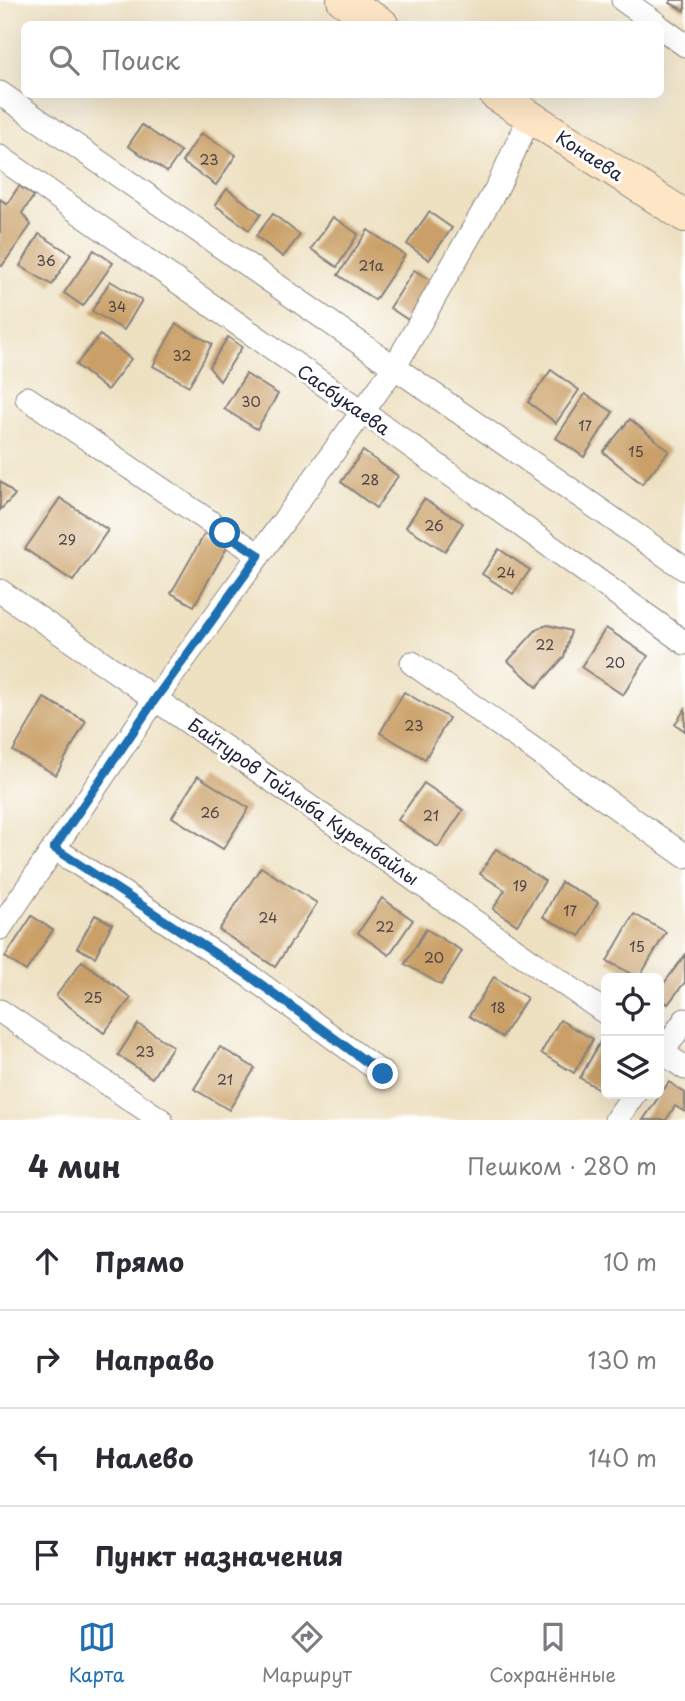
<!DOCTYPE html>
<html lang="ru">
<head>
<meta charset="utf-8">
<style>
	body { margin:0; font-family:"Playpen Sans",sans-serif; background:#f2f2f3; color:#2b2b33 }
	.controls { position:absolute; right:21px; bottom:21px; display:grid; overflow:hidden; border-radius:10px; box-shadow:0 7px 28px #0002 }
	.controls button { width:63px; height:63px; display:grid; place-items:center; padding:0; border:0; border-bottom:2px solid #e1e1e2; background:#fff; color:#2b2b33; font:35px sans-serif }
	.stop { position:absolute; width:21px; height:21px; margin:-16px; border:5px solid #1f6fb2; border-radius:50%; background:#fff }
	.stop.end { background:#1f6fb2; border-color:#fff; box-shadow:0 2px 7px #0008 }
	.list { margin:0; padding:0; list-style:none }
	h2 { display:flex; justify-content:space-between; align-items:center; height:91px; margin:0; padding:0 28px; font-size:30px }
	h2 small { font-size:23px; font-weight:400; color:#7c7c81 }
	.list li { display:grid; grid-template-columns:46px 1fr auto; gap:21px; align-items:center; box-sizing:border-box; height:98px; padding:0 28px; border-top:2px solid #e1e1e2 }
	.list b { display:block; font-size:26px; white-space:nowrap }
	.list em { font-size:23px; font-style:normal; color:#7c7c81 }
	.icon { flex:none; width:38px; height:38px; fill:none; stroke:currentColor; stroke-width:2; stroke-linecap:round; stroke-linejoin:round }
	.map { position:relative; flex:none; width:685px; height:1120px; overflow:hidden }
	.search { position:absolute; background:#fff; box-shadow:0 7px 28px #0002; left:21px; right:21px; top:21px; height:77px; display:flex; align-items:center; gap:18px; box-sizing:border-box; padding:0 24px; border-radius:10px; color:#7c7c81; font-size:26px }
	.sheet { height:483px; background:#fff }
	nav { display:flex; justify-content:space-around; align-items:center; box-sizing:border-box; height:98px; border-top:2px solid #e1e1e2; background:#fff; font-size:19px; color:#7c7c81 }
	nav a { display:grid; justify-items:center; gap:4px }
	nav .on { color:#1f6fb2 }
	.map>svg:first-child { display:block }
	.building { fill:#caa068 }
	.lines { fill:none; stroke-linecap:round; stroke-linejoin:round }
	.street-casing { stroke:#88827e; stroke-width:25 }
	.secondary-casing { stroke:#88827e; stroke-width:34 }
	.street { stroke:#fff; stroke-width:23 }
	.secondary { stroke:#fee5c5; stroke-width:32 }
	.route { stroke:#1f6fb2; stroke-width:9 }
	.labels { text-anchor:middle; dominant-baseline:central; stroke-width:6; stroke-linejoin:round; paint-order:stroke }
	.number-label { font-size:14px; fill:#4c4246 }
	.street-label { font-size:18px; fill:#22223b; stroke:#fff }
</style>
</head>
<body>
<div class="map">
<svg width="685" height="1120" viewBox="0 0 685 1120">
	<rect width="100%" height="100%" fill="#fff"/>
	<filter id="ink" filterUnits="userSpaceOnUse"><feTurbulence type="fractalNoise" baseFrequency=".0143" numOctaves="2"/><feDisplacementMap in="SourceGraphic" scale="14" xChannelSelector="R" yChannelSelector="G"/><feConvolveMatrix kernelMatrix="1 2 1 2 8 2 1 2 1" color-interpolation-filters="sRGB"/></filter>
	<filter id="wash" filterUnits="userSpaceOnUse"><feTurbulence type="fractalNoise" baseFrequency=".00686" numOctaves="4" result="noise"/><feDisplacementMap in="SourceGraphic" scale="28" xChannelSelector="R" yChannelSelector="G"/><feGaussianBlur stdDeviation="1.57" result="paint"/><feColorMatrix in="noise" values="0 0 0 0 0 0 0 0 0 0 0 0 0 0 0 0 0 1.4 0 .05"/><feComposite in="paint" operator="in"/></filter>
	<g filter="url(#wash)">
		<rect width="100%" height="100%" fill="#eee1c2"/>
		<g id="blocks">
			<!-- building -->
			<g class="building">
				<polygon points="671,0 685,0 685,11 670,3"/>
				<polygon points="142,125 181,152 167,172 128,146"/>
				<polygon points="201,133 236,155 216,185 182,162"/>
				<polygon points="19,186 34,196 22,213 31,225 2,266 0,265 0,199 7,204"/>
				<polygon points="227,189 261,214 249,230 215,205"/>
				<polygon points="429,212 452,228 429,260 407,244"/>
				<polygon points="273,214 300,235 283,257 256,236"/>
				<polygon points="333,217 358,234 337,267 311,249"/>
				<polygon points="368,230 405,255 375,300 338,275"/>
				<polygon points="39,234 71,254 52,285 20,266"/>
				<polygon points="94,250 113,263 83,306 64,293"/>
				<polygon points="414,270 434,282 410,321 390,308"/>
				<polygon points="110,281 142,300 124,330 92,311"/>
				<polygon points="176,324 212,344 189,386 153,366"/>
				<polygon points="100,335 131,359 107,390 76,365"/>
				<polygon points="228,337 242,347 220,381 209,367"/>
				<polygon points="551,370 579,390 556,423 528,402"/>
				<polygon points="246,374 278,394 257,429 224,409"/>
				<polygon points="585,394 613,412 584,457 556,438"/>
				<polygon points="630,419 669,451 642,484 603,452"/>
				<polygon points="363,451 398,476 376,508 341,482"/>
				<polygon points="0,481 15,495 0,510"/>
				<polygon points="60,498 108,530 73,581 25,549"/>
				<polygon points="424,499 463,523 445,551 406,527"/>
				<polygon points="205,533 228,546 194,606 171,593"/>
				<polygon points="499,549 530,570 513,594 482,574"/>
				<polygon points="548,625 571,631 564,657 537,687 508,661 538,628"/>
				<polygon points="606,628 648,656 623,695 581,667"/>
				<polygon points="404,692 449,718 425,759 380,733"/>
				<polygon points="44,698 86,721 56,775 13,751"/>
				<polygon points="685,709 685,731 675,724"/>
				<polygon points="198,776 249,808 223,849 172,817"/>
				<polygon points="424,783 463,810 438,847 398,820"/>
				<polygon points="496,849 545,881 517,925 493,909 505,890 480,874"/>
				<polygon points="261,867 317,903 275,967 219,930"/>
				<polygon points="561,882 598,902 580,936 543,917"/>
				<polygon points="382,898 413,920 389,955 358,933"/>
				<polygon points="634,914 666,932 639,978 607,961"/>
				<polygon points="95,915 112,924 95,957 77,948"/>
				<polygon points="32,916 53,930 26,971 5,957"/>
				<polygon points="426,929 462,951 441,985 405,964"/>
				<polygon points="685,955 685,982 668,1004 659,997 659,990"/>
				<polygon points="82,961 131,998 104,1033 56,996"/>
				<polygon points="494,977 527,998 502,1037 469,1016"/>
				<polygon points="560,1020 593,1039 574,1073 541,1053"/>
				<polygon points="138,1024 173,1046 152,1078 118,1055"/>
				<polygon points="600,1042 606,1046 606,1088 604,1092 580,1078"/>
				<polygon points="220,1047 255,1068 229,1110 194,1089"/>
				<polygon points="669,1082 685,1093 685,1112 675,1106 666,1120 643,1120"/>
			</g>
		</g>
	</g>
	<g filter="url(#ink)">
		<use href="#blocks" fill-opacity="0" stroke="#88827e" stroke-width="2"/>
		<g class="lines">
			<!-- street casing -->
			<g class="street-casing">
				<g id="street">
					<polyline points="623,0 657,24"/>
					<polyline points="660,27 685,45"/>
					<polyline points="0,93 685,569"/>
					<polyline points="0,157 362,411 685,643"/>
					<polyline points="27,398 259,555"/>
					<polyline points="0,591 606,1013"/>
					<polyline points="412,663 685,856"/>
					<polyline points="54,848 251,977 383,1074"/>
					<polyline points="0,928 156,698 394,368 499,184 530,116"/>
					<polyline points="0,1011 161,1120"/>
					<polyline points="659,1050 685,1068"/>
					<polyline points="659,1057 685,1020"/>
					<polyline points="616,1120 634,1094"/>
				</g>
			</g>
			<!-- secondary casing -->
			<g class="secondary-casing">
				<g id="secondary">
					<polyline points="343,0 382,24"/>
					<polyline points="495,94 685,216"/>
				</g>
			</g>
			<!-- street -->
			<use href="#street" class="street"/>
			<!-- secondary -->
			<use href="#secondary" class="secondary"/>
		</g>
	</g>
	<g class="lines" filter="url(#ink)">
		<!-- route -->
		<polyline class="route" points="225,533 259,555 156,698 54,848 251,977 383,1074"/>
	</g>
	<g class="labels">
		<!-- number labels -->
		<g class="number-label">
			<text x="209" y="159">23</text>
			<text x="46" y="260">36</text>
			<text x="371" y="265">21а</text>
			<text x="117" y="306">34</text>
			<text x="182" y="355">32</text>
			<text x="251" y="401">30</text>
			<text x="585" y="425">17</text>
			<text x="636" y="451">15</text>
			<text x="370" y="479">28</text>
			<text x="434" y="525">26</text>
			<text x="67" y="539">29</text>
			<text x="506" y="572">24</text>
			<text x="545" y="644">22</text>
			<text x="615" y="662">20</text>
			<text x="414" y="725">23</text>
			<text x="210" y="812">26</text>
			<text x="431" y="815">21</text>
			<text x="520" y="885">19</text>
			<text x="570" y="910">17</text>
			<text x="268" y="917">24</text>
			<text x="385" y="926">22</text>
			<text x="637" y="946">15</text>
			<text x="434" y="957">20</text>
			<text x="93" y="997">25</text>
			<text x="498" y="1007">18</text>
			<text x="145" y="1051">23</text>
			<text x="225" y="1079">21</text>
		</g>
		<!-- street labels -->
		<g class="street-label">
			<text transform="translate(590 155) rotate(33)">Конаева</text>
			<text transform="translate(344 399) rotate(35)">Сасбукаева</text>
			<text transform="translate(304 801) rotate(35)">Байтуров Тойлыба Куренбайлы</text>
		</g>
	</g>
</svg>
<div class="controls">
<button><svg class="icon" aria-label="locate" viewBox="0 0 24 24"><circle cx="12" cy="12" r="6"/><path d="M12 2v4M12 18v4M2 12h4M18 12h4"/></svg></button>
<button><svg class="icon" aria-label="layers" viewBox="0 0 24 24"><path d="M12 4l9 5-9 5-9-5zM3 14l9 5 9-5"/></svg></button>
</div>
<div class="stop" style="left:225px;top:533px"></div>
<div class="stop end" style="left:383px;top:1074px"></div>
<div class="search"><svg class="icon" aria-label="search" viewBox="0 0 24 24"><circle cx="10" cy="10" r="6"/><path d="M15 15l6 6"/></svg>Поиск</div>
</div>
<section class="sheet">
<h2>4 мин<small>Пешком · 280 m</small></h2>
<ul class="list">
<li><svg class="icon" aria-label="ahead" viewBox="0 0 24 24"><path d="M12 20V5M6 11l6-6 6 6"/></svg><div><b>Прямо</b></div><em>10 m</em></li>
<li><svg class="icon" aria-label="right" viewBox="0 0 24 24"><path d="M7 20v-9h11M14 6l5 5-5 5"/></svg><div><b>Направо</b></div><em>130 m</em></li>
<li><svg class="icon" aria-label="left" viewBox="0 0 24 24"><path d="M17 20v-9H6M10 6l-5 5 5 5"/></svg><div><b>Налево</b></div><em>140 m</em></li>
<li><svg class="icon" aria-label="arrive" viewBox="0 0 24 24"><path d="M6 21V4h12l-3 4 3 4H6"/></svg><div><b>Пункт назначения</b></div></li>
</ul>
</section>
<nav>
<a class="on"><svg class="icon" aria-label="map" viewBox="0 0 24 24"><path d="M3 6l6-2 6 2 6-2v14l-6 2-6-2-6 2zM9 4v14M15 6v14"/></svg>Карта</a>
<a><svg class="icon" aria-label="directions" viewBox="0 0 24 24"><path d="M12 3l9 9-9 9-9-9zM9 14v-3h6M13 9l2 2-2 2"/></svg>Маршрут</a>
<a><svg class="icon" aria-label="saved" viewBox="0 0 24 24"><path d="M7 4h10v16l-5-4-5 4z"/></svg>Сохранённые</a>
</nav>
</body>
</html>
